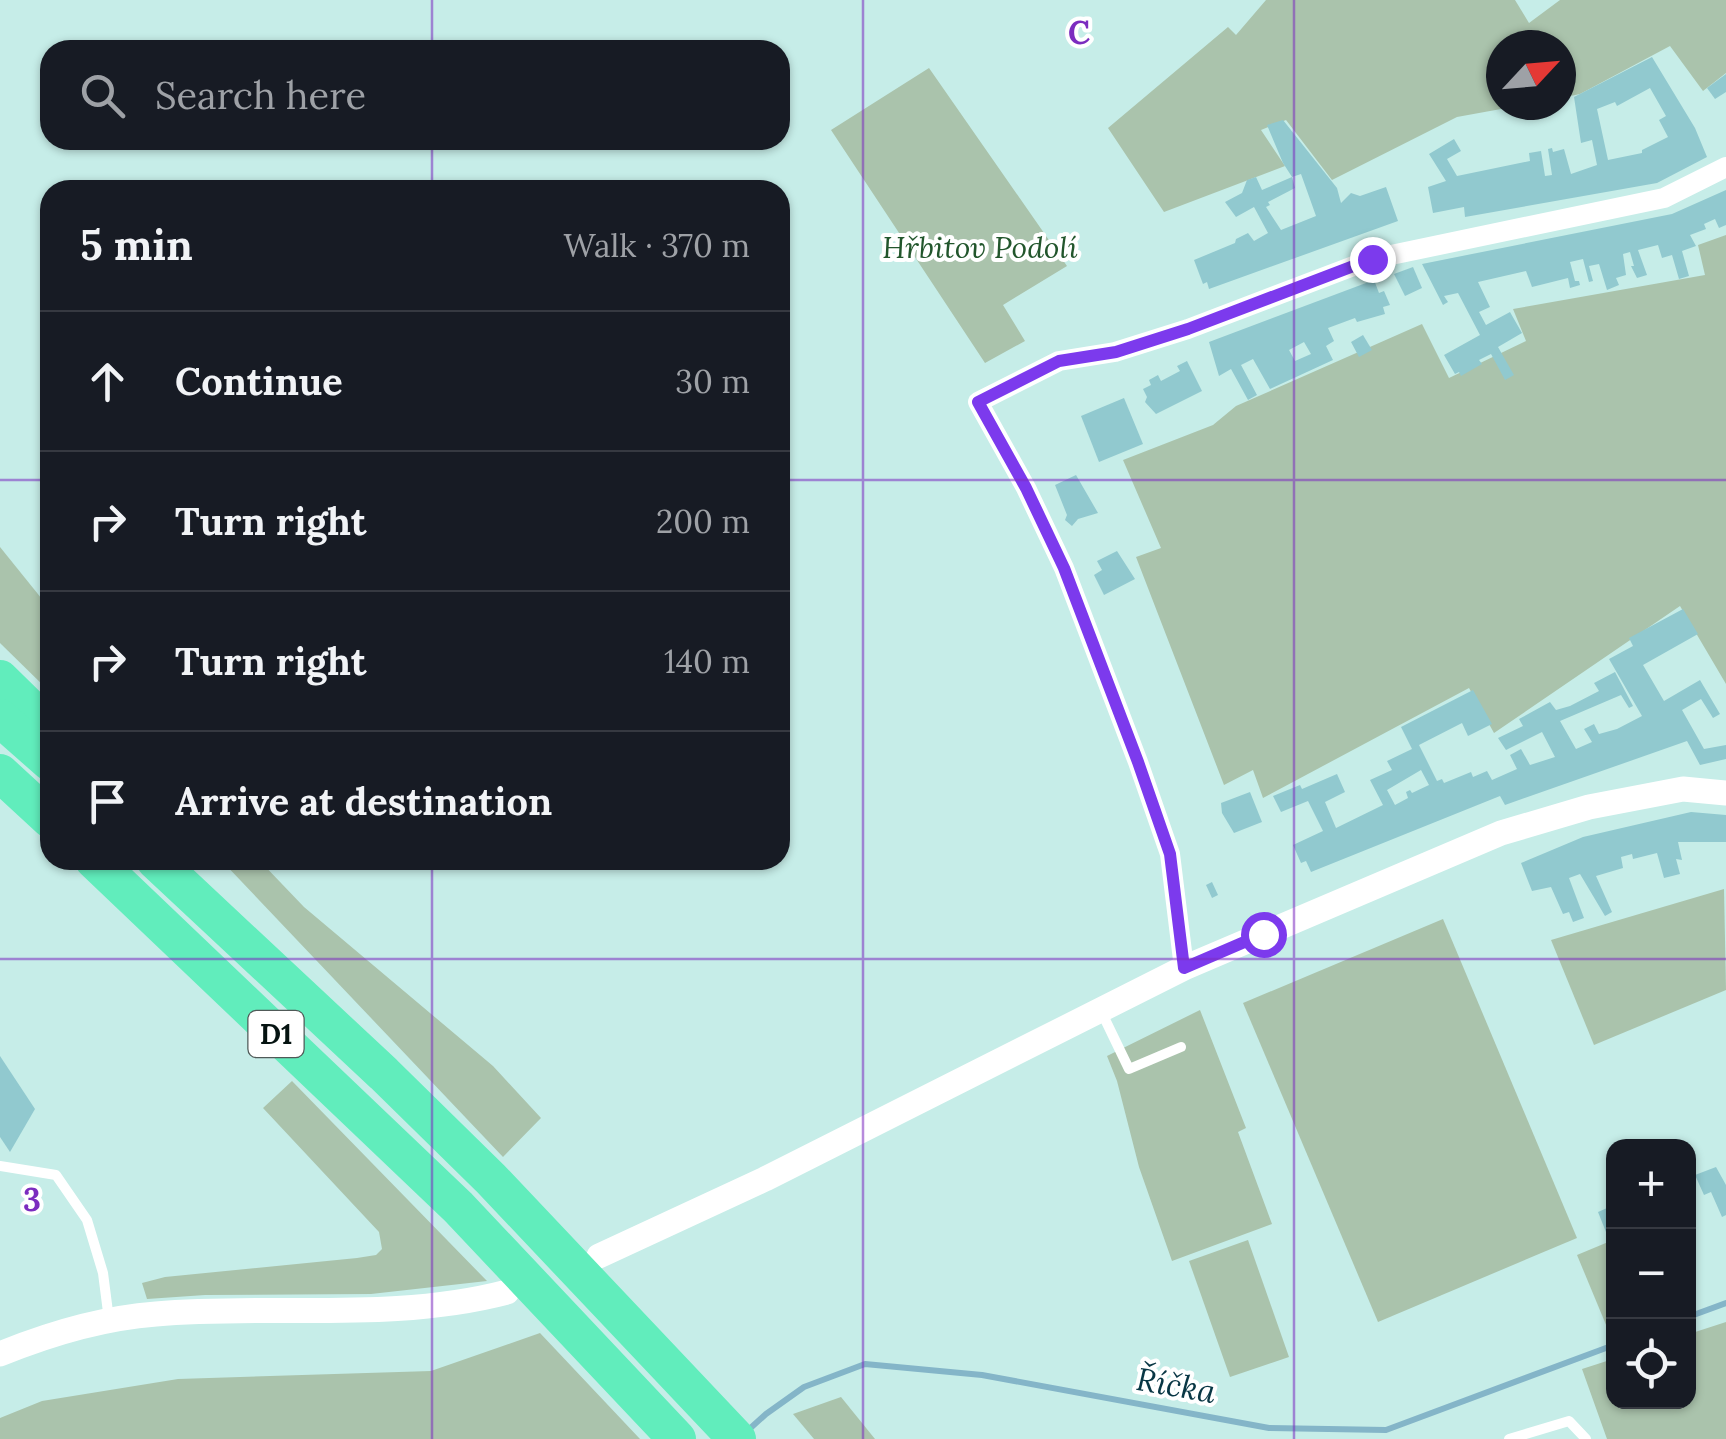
<!DOCTYPE html>
<html lang="en">
<head>
<meta charset="utf-8">
<style>
	body { margin:0; font-family:Lora,serif; background:#242831; color:#f1f3f6 }
	.controls { position:absolute; right:30px; bottom:30px; display:grid; overflow:hidden; border-radius:20px; box-shadow:0 2px 8px #0004 }
	.controls button { width:90px; height:90px; display:grid; place-items:center; padding:0; border:0; border-bottom:2px solid #363941; background:#171b24; color:#f1f3f6; font:50px sans-serif }
	.compass { position:absolute; left:1486px; top:30px; width:90px; height:90px; border-radius:50%; background:#171b24; box-shadow:0 2px 8px #0004; rotate:64deg }
	.stop { position:absolute; width:30px; height:30px; margin:-22px; border:8px solid #7c3aed; border-radius:50%; background:#fff }
	.stop.end { background:#7c3aed; border-color:#fff; box-shadow:0 2px 10px #0008 }
	.list { margin:0; padding:0; list-style:none }
	h2 { display:flex; justify-content:space-between; align-items:center; height:130px; margin:0; padding:0 40px; font-size:42px }
	h2 small { font-size:32px; font-weight:400; color:#9ea1a6 }
	.list li { display:grid; grid-template-columns:65px 1fr auto; gap:30px; align-items:center; box-sizing:border-box; height:140px; padding:0 40px; border-top:2px solid #363941 }
	.list b { display:block; font-size:38px; white-space:nowrap }
	.list em { font-size:32px; font-style:normal; color:#9ea1a6 }
	.icon { flex:none; width:55px; height:55px; fill:none; stroke:currentColor; stroke-width:2; stroke-linecap:round; stroke-linejoin:round }
	.map { position:relative; flex:none; width:1726px; height:1439px; overflow:hidden }
	.search { position:absolute; background:#171b24; box-shadow:0 2px 8px #0004; left:40px; top:40px; width:750px; height:110px; display:flex; align-items:center; gap:25px; box-sizing:border-box; padding:0 35px; border-radius:30px; color:#9ea1a6; font-size:38px }
	.panel { position:absolute; background:#171b24; box-shadow:0 2px 8px #0004; left:40px; top:180px; width:750px; height:690px; border-radius:30px }
	.map>svg:first-child { display:block }
	.green { fill:#aac3ac }
	.lines { fill:none; stroke-linecap:round; stroke-linejoin:round }
	.stream { stroke:#84b5c8; stroke-width:6 }
	.building { fill:#91c9cf; fill-rule:evenodd }
	.service { stroke:#fff; stroke-width:10 }
	.minor { stroke:#fff; stroke-width:20 }
	.tertiary { stroke:#fff; stroke-width:25 }
	.motorway { stroke:#61edbc; stroke-width:38 }
	.route { stroke:#7c3aed; stroke-width:12 }
	.grid { fill:none; stroke:#7b2cbf; stroke-width:2.5; stroke-opacity:0.55 }
	.labels { text-anchor:middle; dominant-baseline:central; stroke-width:8; stroke-linejoin:round; paint-order:stroke }
	.shield { fill:#fff; stroke:#505a58; stroke-width:2.5 }
	.shield-label { font-size:28px; font-weight:bold; fill:#051311 }
	.park-label { font-size:30px; font-style:italic; fill:#22562c; stroke:#fff }
	.water-label { font-size:32px; font-style:italic; fill:#083644; stroke:#fff }
	.grid-label { font-size:32px; text-anchor:middle; font-weight:bold; fill:#7b2cbf; stroke:#fff; stroke-width:8; stroke-linejoin:round; paint-order:stroke }
</style>
</head>
<body>
<div class="map">
<svg width="1726" height="1439" viewBox="0 0 1726 1439">
	<rect width="100%" height="100%" fill="#c6ede8"/>
	<!-- green -->
	<g class="green">
		<polygon points="1266,0 1515,0 1529,23 1560,0 1726,0 1726,73 1703,91 1670,46 1580,94 1561,98 1561,45 1501,45 1501,105 1523,105 1457,117 1332,180 1286,120 1261,130 1285,166 1164,212 1108,128 1228,27 1236,35"/>
		<polygon points="929,68 1067,266 1003,305 1025,341 985,363 831,130"/>
		<polygon points="1726,235 1726,684 1680,606 1494,733 1469,688 1263,798 1253,770 1224,785 1136,557 1161,548 1123,460 1213,425 1236,406 1422,324 1449,378 1526,341 1513,309 1705,275 1698,245"/>
		<polygon points="0,547 50,609 50,692 0,643"/>
		<polygon points="221,860 259,860 304,907 493,1066 541,1118 503,1157"/>
		<polygon points="1724,889 1726,990 1594,1045 1551,940"/>
		<polygon points="1443,919 1577,1238 1378,1322 1243,1003"/>
		<polygon points="1200,1010 1246,1128 1238,1132 1272,1224 1172,1261 1139,1167 1117,1081 1107,1056"/>
		<polygon points="292,1081 487,1281 371,1294 205,1295 147,1299 142,1283 165,1277 357,1258 376,1255 382,1249 379,1232 263,1108"/>
		<polygon points="1248,1240 1289,1357 1230,1377 1189,1261"/>
		<polygon points="1613,1240 1614,1330 1609,1332 1577,1255"/>
		<polygon points="1726,1322 1726,1439 1607,1439 1582,1369 1613,1359 1614,1402 1688,1402 1689,1334"/>
		<polygon points="540,1333 640,1439 0,1439 0,1418 42,1401 178,1379 431,1371"/>
		<polygon points="841,1397 875,1439 814,1439 793,1414"/>
	</g>
	<g class="lines">
		<!-- stream -->
		<g class="stream">
			<polyline points="1688,1317 1726,1303"/>
			<polyline points="745,1433 766,1414 804,1387 865,1364 982,1375 1269,1428 1386,1430 1614,1345"/>
		</g>
	</g>
	<!-- building -->
	<g class="building">
		<path d="M1652,57L1695,128L1707,157L1657,183L1465,217L1464,207L1433,213L1428,187L1446,181L1429,154L1454,139L1461,151L1447,159L1457,176L1530,161L1529,153L1541,151L1545,176L1552,175L1548,149L1552,148L1553,152L1564,149L1571,174L1597,165L1592,140L1581,143L1574,97ZM1650,88L1666,116L1659,120L1668,137L1642,150V153L1608,160L1597,109L1615,102L1617,106Z"/>
		<polygon points="1726,74 1726,92 1715,99 1707,88"/>
		<path d="M1283,120L1337,188L1341,203L1351,193L1360,196L1386,187L1398,221L1209,289L1207,282L1203,284L1194,260L1235,243L1236,239L1248,233L1254,241L1268,233L1254,207L1236,217L1225,202L1242,193L1247,180L1256,177L1262,190L1292,177L1283,163L1267,125ZM1301,174L1316,216L1281,230L1266,207L1270,205L1268,202L1295,188L1292,177Z"/>
		<polygon points="1726,190 1726,225 1719,228 1715,219 1704,224 1706,229 1690,235 1696,246 1682,251 1689,276 1679,279 1672,255 1662,258 1658,245 1638,250 1647,275 1637,278 1631,266 1634,266 1630,252 1623,254 1626,275 1616,278 1619,285 1607,290 1599,264 1589,266 1593,281 1589,282 1583,259 1570,262 1575,281 1579,281 1580,285 1570,288 1568,278 1532,287 1526,271 1478,282 1490,307 1479,312 1486,325 1510,312 1522,333 1498,347 1514,375 1505,380 1491,354 1479,360 1482,364 1461,376 1459,372 1455,374 1444,355 1480,335 1458,293 1444,296 1448,302 1443,305 1422,264 1672,214"/>
		<polygon points="1413,267 1422,288 1405,296 1394,274"/>
		<path d="M1374,280L1379,293L1384,291L1390,305L1383,307L1385,314L1357,322L1355,318L1328,328L1334,341L1326,346L1333,360L1270,389L1253,359L1241,365L1257,395L1248,400L1231,369L1219,376L1209,342ZM1304,342L1311,354L1295,361L1289,350Z"/>
		<polygon points="1363,335 1372,350 1359,357 1351,342"/>
		<polygon points="1187,361 1202,391 1156,414 1145,402 1147,397 1143,389 1151,385 1149,380 1158,375 1161,381 1180,371 1177,366"/>
		<polygon points="1124,398 1143,444 1099,462 1081,416"/>
		<polygon points="1076,475 1098,513 1078,519 1072,526 1065,520 1067,515 1055,485"/>
		<polygon points="1117,551 1135,579 1104,595 1094,575 1102,570 1097,561"/>
		<path d="M1683,609L1698,634L1643,665L1664,701L1700,680L1720,714L1713,718L1701,699L1682,710L1704,749L1726,745V759L1700,765L1687,741L1505,805L1500,796L1311,872L1306,861L1301,863L1293,845L1323,831L1308,801L1281,812L1273,796L1300,785L1302,789L1337,774L1345,792L1325,802L1336,828L1383,805L1370,780L1392,770L1387,761L1412,749L1401,727L1473,690L1492,724L1468,736L1462,723L1419,745L1437,781L1442,779L1444,783L1471,772L1473,777L1487,771L1492,780L1517,769L1510,755L1521,749L1530,765L1555,757L1542,732L1506,750L1498,738L1523,726L1519,719L1550,702L1556,710L1570,706L1599,691L1594,683L1615,672L1633,706L1629,708L1621,695L1560,721L1576,749L1592,742L1584,729L1594,724L1599,734L1617,729L1642,716L1609,659L1633,646L1629,638ZM1421,770L1429,785L1412,793L1410,790L1406,792L1408,798L1395,805L1387,790Z"/>
		<polygon points="1250,792 1262,822 1234,833 1222,813 1221,803"/>
		<polygon points="1691,812 1726,815 1726,842 1678,842 1682,860 1676,859 1680,874 1664,878 1657,853 1633,859 1632,854 1621,857 1623,868 1596,876 1612,912 1605,916 1580,874 1569,878 1584,918 1573,922 1569,912 1563,914 1551,887 1532,891 1521,863 1583,837"/>
		<polygon points="1212,882 1218,895 1212,898 1206,885"/>
		<polygon points="0,1056 35,1109 10,1152 0,1137"/>
		<polygon points="1716,1167 1726,1185 1726,1215 1722,1217 1711,1192 1704,1195 1695,1175"/>
		<polygon points="1614,1205 1614,1234 1608,1237 1598,1212"/>
	</g>
	<g class="lines">
		<!-- service -->
		<g class="service">
			<polyline points="1101,1011 1129,1069 1181,1047"/>
			<polyline points="0,1166 56,1175 87,1220 103,1273 109,1320"/>
			<polyline points="1509,1439 1569,1421 1586,1439"/>
		</g>
		<!-- minor -->
		<polyline class="minor" points="1184,968 1170,854 1138,762 1064,568 1026,488 978,402 1059,361 1115,352 1188,329 1372,259 1664,198 1726,167"/>
		<!-- tertiary -->
		<g class="tertiary">
			<polyline points="599,1256 765,1179 1184,968 1501,833 1589,807 1683,789 1726,793"/>
			<path d="M0,1354C49,1334 103,1318 156,1314C273,1304 392,1322 507,1292"/>
		</g>
		<!-- motorway -->
		<g class="motorway">
			<polyline points="0,679 50,728"/>
			<polyline points="0,718 50,762"/>
			<polyline points="0,773 50,819"/>
			<polyline points="94,860 458,1207 677,1439"/>
			<polyline points="155,860 384,1074 491,1179 737,1439"/>
		</g>
	</g>
	<g class="lines">
		<!-- route -->
		<polyline class="route" points="1263,934 1184,968 1170,854 1138,762 1064,568 1026,488 978,402 1059,361 1116,352 1188,329 1372,259"/>
	</g>
	<!-- grid -->
	<path class="grid" d="M432,0V50M863,0V1439M1294,0V1439M432,140V190M0,480H50M780,480H1726M432,860V1439M0,959H1726"/>
	<g class="labels">
		<!-- shield labels -->
		<rect class="shield" x="248.5" y="1011" width="55" height="46" rx="8"/>
		<g class="shield-label">
			<text x="276" y="1034">D1</text>
		</g>
		<!-- park labels -->
		<g class="park-label">
			<text x="980" y="247">Hřbitov Podolí</text>
		</g>
		<!-- water labels -->
		<g class="water-label">
			<text transform="translate(1176 1385) rotate(10)">Říčka</text>
		</g>
	</g>
	<g class="grid-label">
		<text x="1079" y="44">C</text>
		<text x="32" y="1211">3</text>
	</g>
</svg>
<div class="controls">
<button>+</button>
<button>−</button>
<button><svg class="icon" aria-label="locate" viewBox="0 0 24 24"><circle cx="12" cy="12" r="6"/><path d="M12 2v4M12 18v4M2 12h4M18 12h4"/></svg></button>
</div>
<svg class="compass" viewBox="-18 -18 36 36"><path d="M0-13l5 13h-10z" fill="#e53935"/><path d="M0 13l5-13h-10z" fill="#9ea1a6"/></svg>
<div class="stop" style="left:1263px;top:934px"></div>
<div class="stop end" style="left:1372px;top:259px"></div>
<div class="search"><svg class="icon" aria-label="search" viewBox="0 0 24 24"><circle cx="10" cy="10" r="6"/><path d="M15 15l6 6"/></svg>Search here</div>
<section class="panel">
<h2>5 min<small>Walk · 370 m</small></h2>
<ul class="list">
<li><svg class="icon" aria-label="ahead" viewBox="0 0 24 24"><path d="M12 20V5M6 11l6-6 6 6"/></svg><div><b>Continue</b></div><em>30 m</em></li>
<li><svg class="icon" aria-label="right" viewBox="0 0 24 24"><path d="M7 20v-9h11M14 6l5 5-5 5"/></svg><div><b>Turn right</b></div><em>200 m</em></li>
<li><svg class="icon" aria-label="right" viewBox="0 0 24 24"><path d="M7 20v-9h11M14 6l5 5-5 5"/></svg><div><b>Turn right</b></div><em>140 m</em></li>
<li><svg class="icon" aria-label="arrive" viewBox="0 0 24 24"><path d="M6 21V4h12l-3 4 3 4H6"/></svg><div><b>Arrive at destination</b></div></li>
</ul>
</section>
</div>
</body>
</html>
